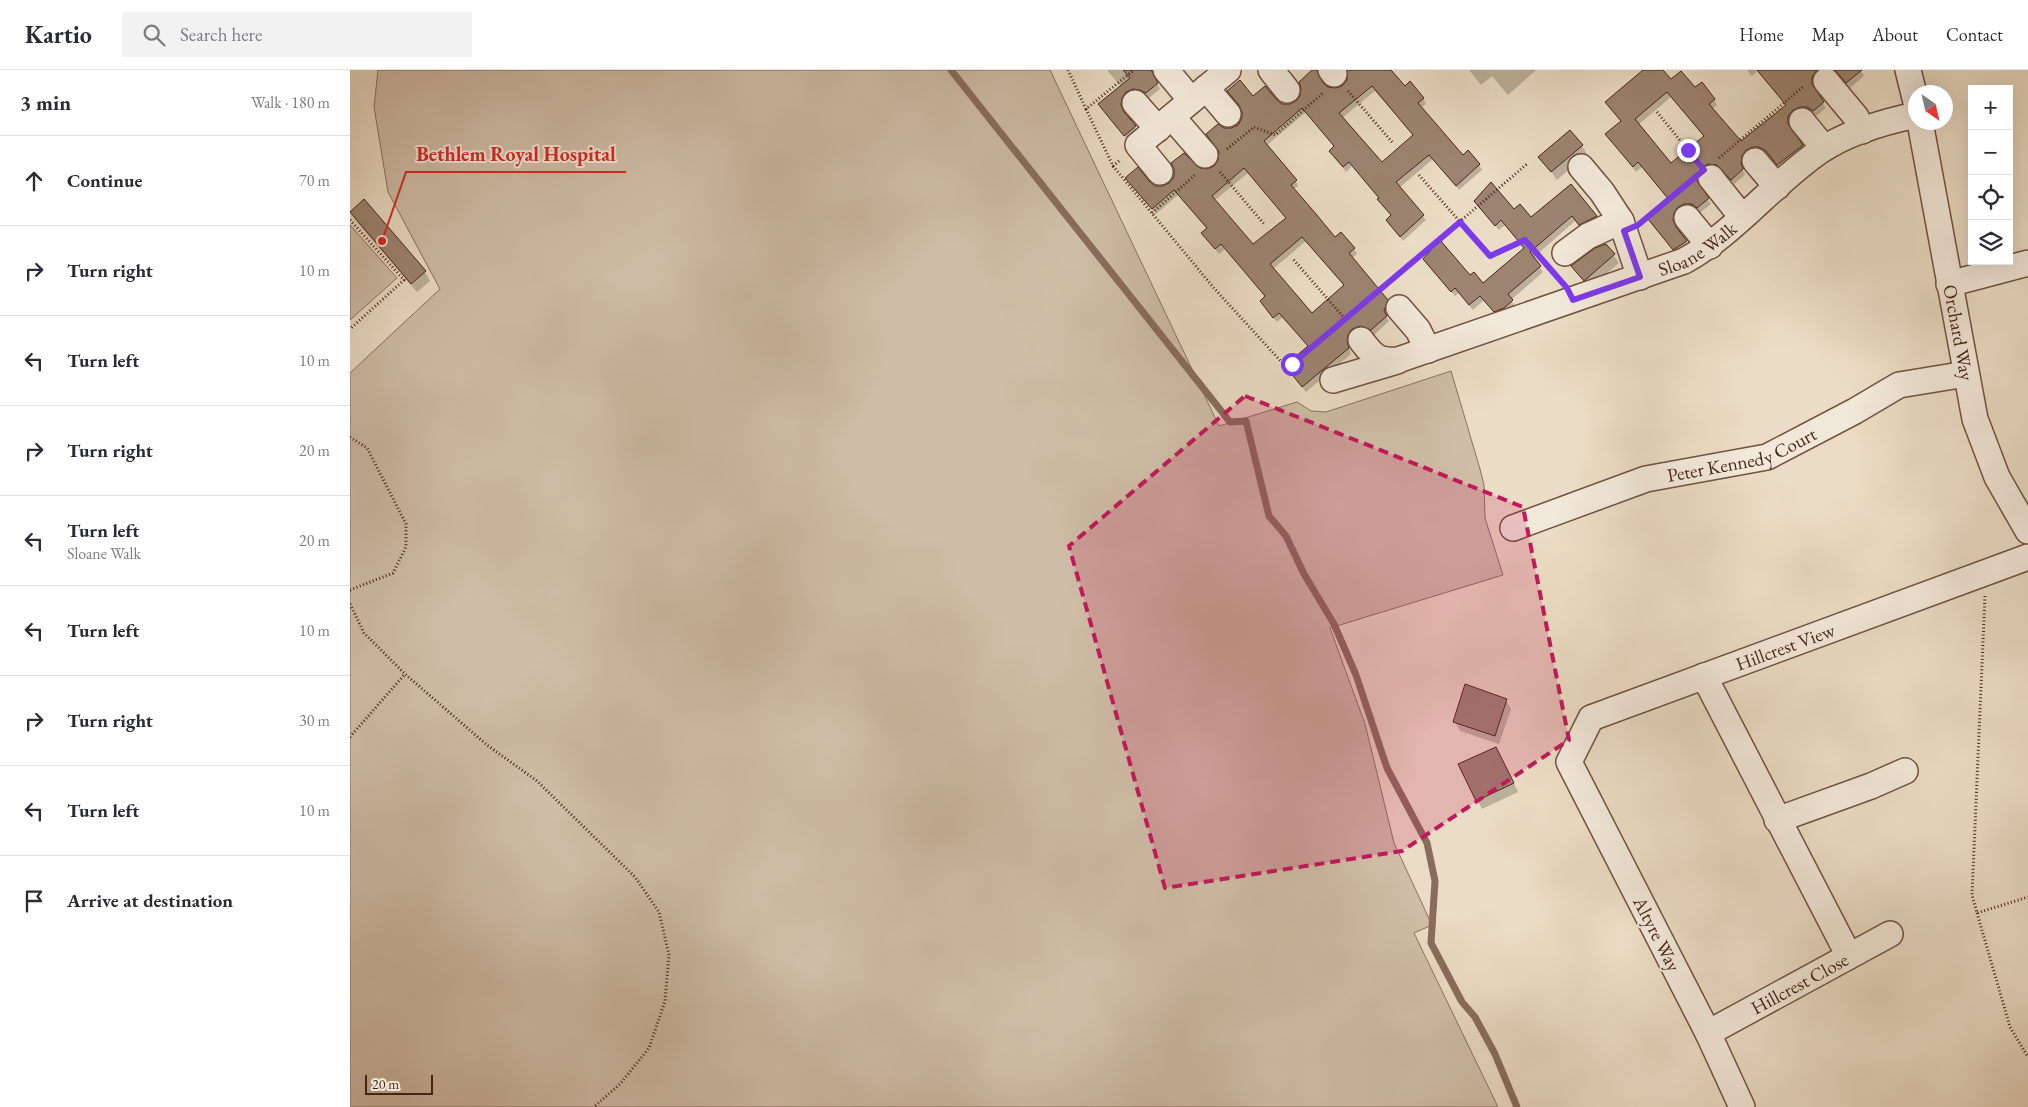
<!DOCTYPE html>
<html lang="en">
<head>
<meta charset="utf-8">
<style>
	body { margin:0; font-family:"EB Garamond",serif; background:#f2f2f3; color:#2b2b33 }
	.controls { position:absolute; right:15px; top:15px; display:grid; overflow:hidden; border-radius:0px; box-shadow:0 5px 20px #0002 }
	.controls button { width:45px; height:45px; display:grid; place-items:center; padding:0; border:0; border-bottom:1px solid #e1e1e2; background:#fff; color:#2b2b33; font:25px sans-serif }
	.compass { position:absolute; left:1558px; top:15px; width:45px; height:45px; border-radius:50%; background:#fff; box-shadow:0 5px 20px #0002; rotate:146deg }
	.scale { position:absolute; left:15px; bottom:12px; width:68px; box-sizing:border-box; padding-left:5px; border:2px solid #472416; border-top:0; font-size:14px; line-height:18px; white-space:nowrap; color:#472416; -webkit-text-stroke:4px #f2e8d9; paint-order:stroke }
	.stop { position:absolute; width:15px; height:15px; margin:-11px; border:4px solid #7c3aed; border-radius:50%; background:#fff }
	.stop.end { background:#7c3aed; border-color:#fff; box-shadow:0 1px 5px #0008 }
	.list { margin:0; padding:0; list-style:none }
	h2 { display:flex; justify-content:space-between; align-items:center; height:65px; margin:0; padding:0 20px; font-size:21px }
	h2 small { font-size:16px; font-weight:400; color:#7c7c81 }
	.list li { display:grid; grid-template-columns:32px 1fr auto; gap:15px; align-items:center; box-sizing:border-box; height:90px; padding:0 20px; border-top:1px solid #e1e1e2 }
	.list b { display:block; font-size:19px; white-space:nowrap }
	.list p { margin:0; font-size:16px; white-space:nowrap; color:#7c7c81 }
	.list em { font-size:16px; font-style:normal; color:#7c7c81 }
	.icon { flex:none; width:28px; height:28px; fill:none; stroke:currentColor; stroke-width:2; stroke-linecap:round; stroke-linejoin:round }
	.map { position:relative; flex:none; width:1678px; height:1037px; overflow:hidden }
	header { display:flex; align-items:center; gap:30px; box-sizing:border-box; height:70px; padding:0 25px; background:#fff; border-bottom:1px solid #e1e1e2 }
	header strong { font-size:24px }
	nav { display:flex; gap:28px; margin-inline-start:auto; font-size:18px }
	.search { width:350px; height:45px; background:#f2f2f3; display:flex; align-items:center; gap:12px; box-sizing:border-box; padding:0 18px; border-radius:0px; color:#7c7c81; font-size:19px }
	main { display:flex }
	aside { flex:1; background:#fff }
	.map>svg:first-child { display:block }
	.green { fill:#cfbda7; stroke:#8b705e }
	.shadow { fill:#0003; fill-rule:evenodd }
	.lines { fill:none; stroke-linecap:round; stroke-linejoin:round }
	.stream { stroke:#886d5c; stroke-width:7 }
	.building { fill:#9c8471; stroke:#472416; fill-rule:evenodd }
	.minor-casing { stroke:#705242; stroke-width:28 }
	.path { stroke:#472416; stroke-width:3; stroke-dasharray:1 2.5; stroke-linecap:butt }
	.minor { stroke:#f2e8d9; stroke-width:25 }
	.route { stroke:#7c3aed; stroke-width:6 }
	.marked { fill:#c2185b; fill-opacity:0.2; stroke:#c2185b; stroke-width:4; stroke-dasharray:10 6; stroke-linejoin:round }
	.labels { text-anchor:middle; dominant-baseline:central; stroke-width:4; stroke-linejoin:round; paint-order:stroke }
	.street-label { font-size:19px; fill:#472416; stroke:#f2e8d9 }
	.leader { fill:none; stroke:#d62828; stroke-width:2 }
	.callout-dot { fill:#d62828; stroke:#f2e8d9; stroke-width:2 }
	.callout-label { font-size:20px; text-anchor:middle; font-weight:bold; fill:#d62828; stroke:#f2e8d9; stroke-width:4; stroke-linejoin:round; paint-order:stroke }
</style>
</head>
<body>
<header>
<strong>Kartio</strong>
<div class="search"><svg class="icon" aria-label="search" viewBox="0 0 24 24"><circle cx="10" cy="10" r="6"/><path d="M15 15l6 6"/></svg>Search here</div>
<nav><a>Home</a><a>Map</a><a>About</a><a>Contact</a></nav>
</header>
<main>
<aside>
<h2>3 min<small>Walk · 180 m</small></h2>
<ul class="list">
<li><svg class="icon" aria-label="ahead" viewBox="0 0 24 24"><path d="M12 20V5M6 11l6-6 6 6"/></svg><div><b>Continue</b></div><em>70 m</em></li>
<li><svg class="icon" aria-label="right" viewBox="0 0 24 24"><path d="M7 20v-9h11M14 6l5 5-5 5"/></svg><div><b>Turn right</b></div><em>10 m</em></li>
<li><svg class="icon" aria-label="left" viewBox="0 0 24 24"><path d="M17 20v-9H6M10 6l-5 5 5 5"/></svg><div><b>Turn left</b></div><em>10 m</em></li>
<li><svg class="icon" aria-label="right" viewBox="0 0 24 24"><path d="M7 20v-9h11M14 6l5 5-5 5"/></svg><div><b>Turn right</b></div><em>20 m</em></li>
<li><svg class="icon" aria-label="left" viewBox="0 0 24 24"><path d="M17 20v-9H6M10 6l-5 5 5 5"/></svg><div><b>Turn left</b><p>Sloane Walk</p></div><em>20 m</em></li>
<li><svg class="icon" aria-label="left" viewBox="0 0 24 24"><path d="M17 20v-9H6M10 6l-5 5 5 5"/></svg><div><b>Turn left</b></div><em>10 m</em></li>
<li><svg class="icon" aria-label="right" viewBox="0 0 24 24"><path d="M7 20v-9h11M14 6l5 5-5 5"/></svg><div><b>Turn right</b></div><em>30 m</em></li>
<li><svg class="icon" aria-label="left" viewBox="0 0 24 24"><path d="M17 20v-9H6M10 6l-5 5 5 5"/></svg><div><b>Turn left</b></div><em>10 m</em></li>
<li><svg class="icon" aria-label="arrive" viewBox="0 0 24 24"><path d="M6 21V4h12l-3 4 3 4H6"/></svg><div><b>Arrive at destination</b></div></li>
</ul>
</aside>
<div class="map">
<svg width="1678" height="1037" viewBox="0 0 1678 1037">
	<rect width="100%" height="100%" fill="#ebdcc5"/>
	<filter id="stains"><feTurbulence type="fractalNoise" baseFrequency=".004" numOctaves="4"/><feColorMatrix values="0 0 0 0 .2 0 0 0 0 .09 0 0 0 0 .02 0 0 0 .5 -.17"/></filter>
	<radialGradient id="worn" r=".72"><stop offset=".6" stop-color="#630" stop-opacity="0"/><stop offset="1" stop-color="#630" stop-opacity=".3"/></radialGradient>
	<!-- green -->
	<g class="green">
		<polygon points="28,0 700,0 869,356 947,332 961,341 976,342 1101,301 1130,399 1134,415 1135,448 1153,505 980,558 1015,654 1044,773 1082,855 1064,863 1148,1037 0,1037 0,303 90,219 38,122 24,37"/>
		<polygon points="0,155 47,208 0,250"/>
	</g>
	<!-- shadow -->
	<g class="shadow">
		<polygon points="757,0 806,0 804,8 810,19 799,28 794,25 774,35 773,41 788,62 778,70 752,39 771,17"/>
		<path d="M964,0H969L970,2L969,9L972,14L978,19H986L993,17L999,10V0H1039L1055,18L1073,28L1076,34L1071,38L1112,87L1129,94L1132,100L1109,120L1083,89L1049,118L1076,150L1053,171L1037,150L1042,146L1029,128L1002,96L996,102L980,81L985,77L956,42L916,76L946,111L948,116L943,120L985,169L991,163L1004,179L1007,184L1002,188L1040,236L1036,247L1039,251L1024,265L1013,261L1000,271L999,278L1001,284L956,322L942,303L946,299L959,277L933,247L927,252L911,232L916,227L875,179L869,184L852,163L857,159L828,125L806,144L780,113L798,112L805,117H813L849,100H857L865,97L870,91L873,59H881L888,56L903,27L925,30L932,35L939,36L946,33ZM1025,21L1064,66L1032,94L992,48ZM898,103L937,149L903,175L864,131ZM956,171L995,216L962,245L923,199Z"/>
		<polygon points="1119,0 1186,0 1158,25 1142,6 1131,15"/>
		<path d="M1295,0H1312L1321,11L1345,19L1364,29L1367,35L1362,39L1391,73L1437,36L1407,1L1402,6L1397,0H1513L1511,1L1514,6L1500,18L1486,3L1476,2L1465,12L1464,20L1476,38L1466,46L1461,43L1441,52L1440,59L1455,81L1431,100L1420,87L1413,82L1394,92L1393,100L1395,105L1384,114L1371,100L1362,99L1350,109L1349,116L1361,134L1350,143L1346,140L1326,149V160L1339,177L1327,184L1303,155L1321,132L1292,97L1286,102L1257,64L1272,52ZM1321,27L1355,67L1321,95L1288,55Z"/>
		<polygon points="1232,76 1237,84 1207,110 1190,87"/>
		<polygon points="1221,116 1249,152 1233,160 1225,151 1183,188 1193,202 1161,230 1165,236 1157,244 1148,247 1134,230 1123,240 1109,223 1105,226 1074,189 1120,207 1133,215 1175,179 1155,155 1149,160 1129,137 1164,141 1181,149"/>
		<polygon points="14,131 75,202 80,211 67,222 6,151 1,142"/>
		<polygon points="1256,175 1269,193 1239,218 1223,196"/>
		<polygon points="1156,630 1161,639 1149,674 1110,661 1105,652"/>
		<polygon points="1151,687 1168,722 1132,739 1110,694"/>
	</g>
	<g class="lines">
		<!-- stream -->
		<polyline class="stream" points="601,0 880,352 896,351 919,446 936,466 954,504 984,554 1006,605 1037,698 1077,773 1085,811 1081,873 1112,932 1125,947 1145,984 1167,1037"/>
	</g>
	<!-- building -->
	<g class="building">
		<polygon points="773,0 801,0 808,13 796,23 790,20 783,19 776,22 772,28 771,35 774,42 786,56 774,66 748,34 780,8"/>
		<path d="M962,0H967L973,13L978,17L985,18L992,16L997,10V0H1041L1055,16L1060,11L1074,28L1068,33L1113,85L1118,80L1130,94L1106,116L1079,85L1046,112L1074,145L1050,167L1036,150L1041,145L1027,129L1029,128L999,92L993,97L979,81L984,76L952,38L914,71L947,110L941,115L966,144L985,167L991,162L1005,178L999,183L1038,230L1034,241L1037,246L1021,260L1010,256L1002,259L998,265L997,271L999,278L952,317L940,302L945,298L940,291L958,276L929,243L923,248L910,231L915,226L871,174L865,179L851,163L857,158L824,120L802,139L775,108L788,97L799,111L805,116H813L819,113L824,107V99L821,93L834,83L850,98L857,99L864,96L868,90L869,82L856,64L868,54L874,58H881L888,55L892,48V42L889,35L877,21L890,10L903,26L915,16L926,29L932,34H940L946,31L950,26L951,18L949,12ZM1022,16L1063,65L1032,92L989,43ZM894,98L936,148L903,174L862,126ZM952,167L994,215L962,243L920,194Z"/>
		<path d="M1293,0H1313L1321,9L1331,1L1345,17L1352,12L1365,29L1359,34L1391,71L1436,35L1407,0H1467L1462,7V14L1474,32L1463,41L1457,37H1450L1443,40L1438,46V54L1453,75L1427,95L1416,81L1409,77H1403L1396,80L1392,86L1391,93L1393,99L1381,110L1367,95L1358,94L1352,97L1348,103L1347,111L1359,128L1347,138L1342,134H1334L1328,137L1324,143L1323,150L1326,157L1337,171L1323,180L1298,149L1320,131L1288,92L1283,97L1255,64L1271,51L1255,32ZM1317,22L1354,66L1321,93L1285,49Z"/>
		<polygon points="1485,0 1512,0 1496,13"/>
		<polygon points="1220,60 1233,75 1201,102 1188,87"/>
		<polygon points="1141,112 1164,139 1170,134 1181,147 1221,114 1247,146 1229,155 1222,146 1180,182 1191,196 1158,224 1163,230 1154,238 1144,242 1130,226 1119,235 1105,218 1101,222 1073,189 1090,170 1120,205 1124,202 1133,213 1174,178 1151,150 1145,156 1124,131"/>
		<polygon points="14,129 76,201 61,214 0,142"/>
		<polygon points="1256,174 1265,184 1234,211 1221,196 1245,178"/>
		<polygon points="1115,614 1157,629 1145,666 1103,652"/>
		<polygon points="1146,677 1164,713 1126,731 1108,694"/>
	</g>
	<g class="lines">
		<!-- minor casing -->
		<g class="minor-casing">
			<g id="minor">
				<polyline points="816,0 841,30"/>
				<polyline points="921,0 937,20"/>
				<polyline points="981,0 984,4"/>
				<polyline points="1558,0 1566,32"/>
				<polyline points="1476,11 1506,47 1512,61"/>
				<polyline points="856,18 878,44"/>
				<polyline points="785,33 808,59"/>
				<polyline points="822,47 855,85"/>
				<polyline points="1452,51 1474,78"/>
				<path id="s1" d="M1570,52L1625,349L1647,407L1678,461"/>
				<polyline points="1405,91 1427,117"/>
				<polyline points="1231,97 1252,122 1271,151 1290,207"/>
				<polyline points="810,102 788,75 878,0"/>
				<polyline points="1361,108 1392,147"/>
				<polyline points="1337,148 1360,176"/>
				<polyline points="1215,183 1238,166 1271,151"/>
				<polyline points="1599,214 1678,193"/>
				<polyline points="1049,238 1068,260 1078,280"/>
				<path id="s2" d="M1011,270C1023,286 1028,292 1048,290L1334,191C1385,163 1422,114 1470,81C1498,62 1533,52 1566,45"/>
				<polyline points="983,310 1047,291"/>
				<path id="s3" d="M1163,458L1296,409L1417,387L1505,341L1549,315L1616,304"/>
				<polyline points="1354,606 1499,886"/>
				<polyline points="1427,750 1521,716 1555,701"/>
				<path id="s4" d="M1358,963L1540,864"/>
				<path id="s5" d="M1392,1037L1358,963L1219,692L1241,648L1678,487"/>
			</g>
		</g>
		<!-- path -->
		<g class="path">
			<polyline points="718,0 736,39 784,0"/>
			<polyline points="998,21 1042,72"/>
			<polyline points="736,39 763,96 770,90"/>
			<polyline points="1307,42 1346,90"/>
			<polyline points="877,79 904,57 925,65 973,23"/>
			<polyline points="1369,88 1454,16"/>
			<polyline points="763,96 863,217 937,298 995,249 943,189"/>
			<polyline points="870,102 914,154"/>
			<polyline points="1069,105 1140,186 1175,170 1191,189"/>
			<polyline points="802,143 845,105"/>
			<polyline points="1294,149 1340,112"/>
			<polyline points="0,150 54,210 0,259"/>
			<polyline points="995,250 1177,94"/>
			<polyline points="0,367 17,378 56,454 56,477 43,503 0,520"/>
			<polyline points="1635,526 1622,825 1627,843 1678,827"/>
			<polyline points="0,534 14,563 55,604 137,675 187,711 285,807 309,842 319,885 315,931 299,978 270,1014 244,1037"/>
			<polyline points="0,667 55,604"/>
			<polyline points="1627,843 1660,957 1678,987"/>
		</g>
		<!-- minor -->
		<use href="#minor" class="minor"/>
	</g>
	<g class="lines">
		<!-- route -->
		<polyline class="route" points="942,294 1110,152 1140,186 1175,170 1217,218 1223,230 1290,207 1274,161 1288,155 1354,100 1338,80"/>
	</g>
	<!-- marked area -->
	<path class="marked" d="M895,326L1173,437L1219,670L1052,781L815,818L719,476Z"/>
	<g class="labels">
		<!-- street labels -->
		<g class="street-label">
			<text stroke="none"><textPath href="#s2" startOffset="365">Sloane Walk</textPath></text>
			<text stroke="none"><textPath href="#s1" startOffset="214">Orchard Way</textPath></text>
			<text stroke="none"><textPath href="#s3" startOffset="241">Peter Kennedy Court</textPath></text>
			<text stroke="none"><textPath href="#s5" startOffset="642">Hillcrest View</textPath></text>
			<text transform="translate(1307 864) rotate(63)">Altyre Way</text>
			<text stroke="none"><textPath href="#s4" startOffset="104">Hillcrest Close</textPath></text>
		</g>
	</g>
	<!-- callouts -->
	<path class="leader" d="M32 171L56 102H276"/>
	<circle class="callout-dot" cx="32" cy="171" r="5"/>
	<g class="callout-label">
		<text x="166" y="91">Bethlem Royal Hospital</text>
	</g>
	<rect width="100%" height="100%" filter="url(#stains)"/>
	<rect width="100%" height="100%" fill="url(#worn)"/>
</svg>
<div class="controls">
<button>+</button>
<button>−</button>
<button><svg class="icon" aria-label="locate" viewBox="0 0 24 24"><circle cx="12" cy="12" r="6"/><path d="M12 2v4M12 18v4M2 12h4M18 12h4"/></svg></button>
<button><svg class="icon" aria-label="layers" viewBox="0 0 24 24"><path d="M12 4l9 5-9 5-9-5zM3 14l9 5 9-5"/></svg></button>
</div>
<svg class="compass" viewBox="-18 -18 36 36"><path d="M0-13l5 13h-10z" fill="#e53935"/><path d="M0 13l5-13h-10z" fill="#7c7c81"/></svg>
<div class="scale">20 m</div>
<div class="stop" style="left:942px;top:294px"></div>
<div class="stop end" style="left:1338px;top:80px"></div>
</div>
</main>
</body>
</html>
